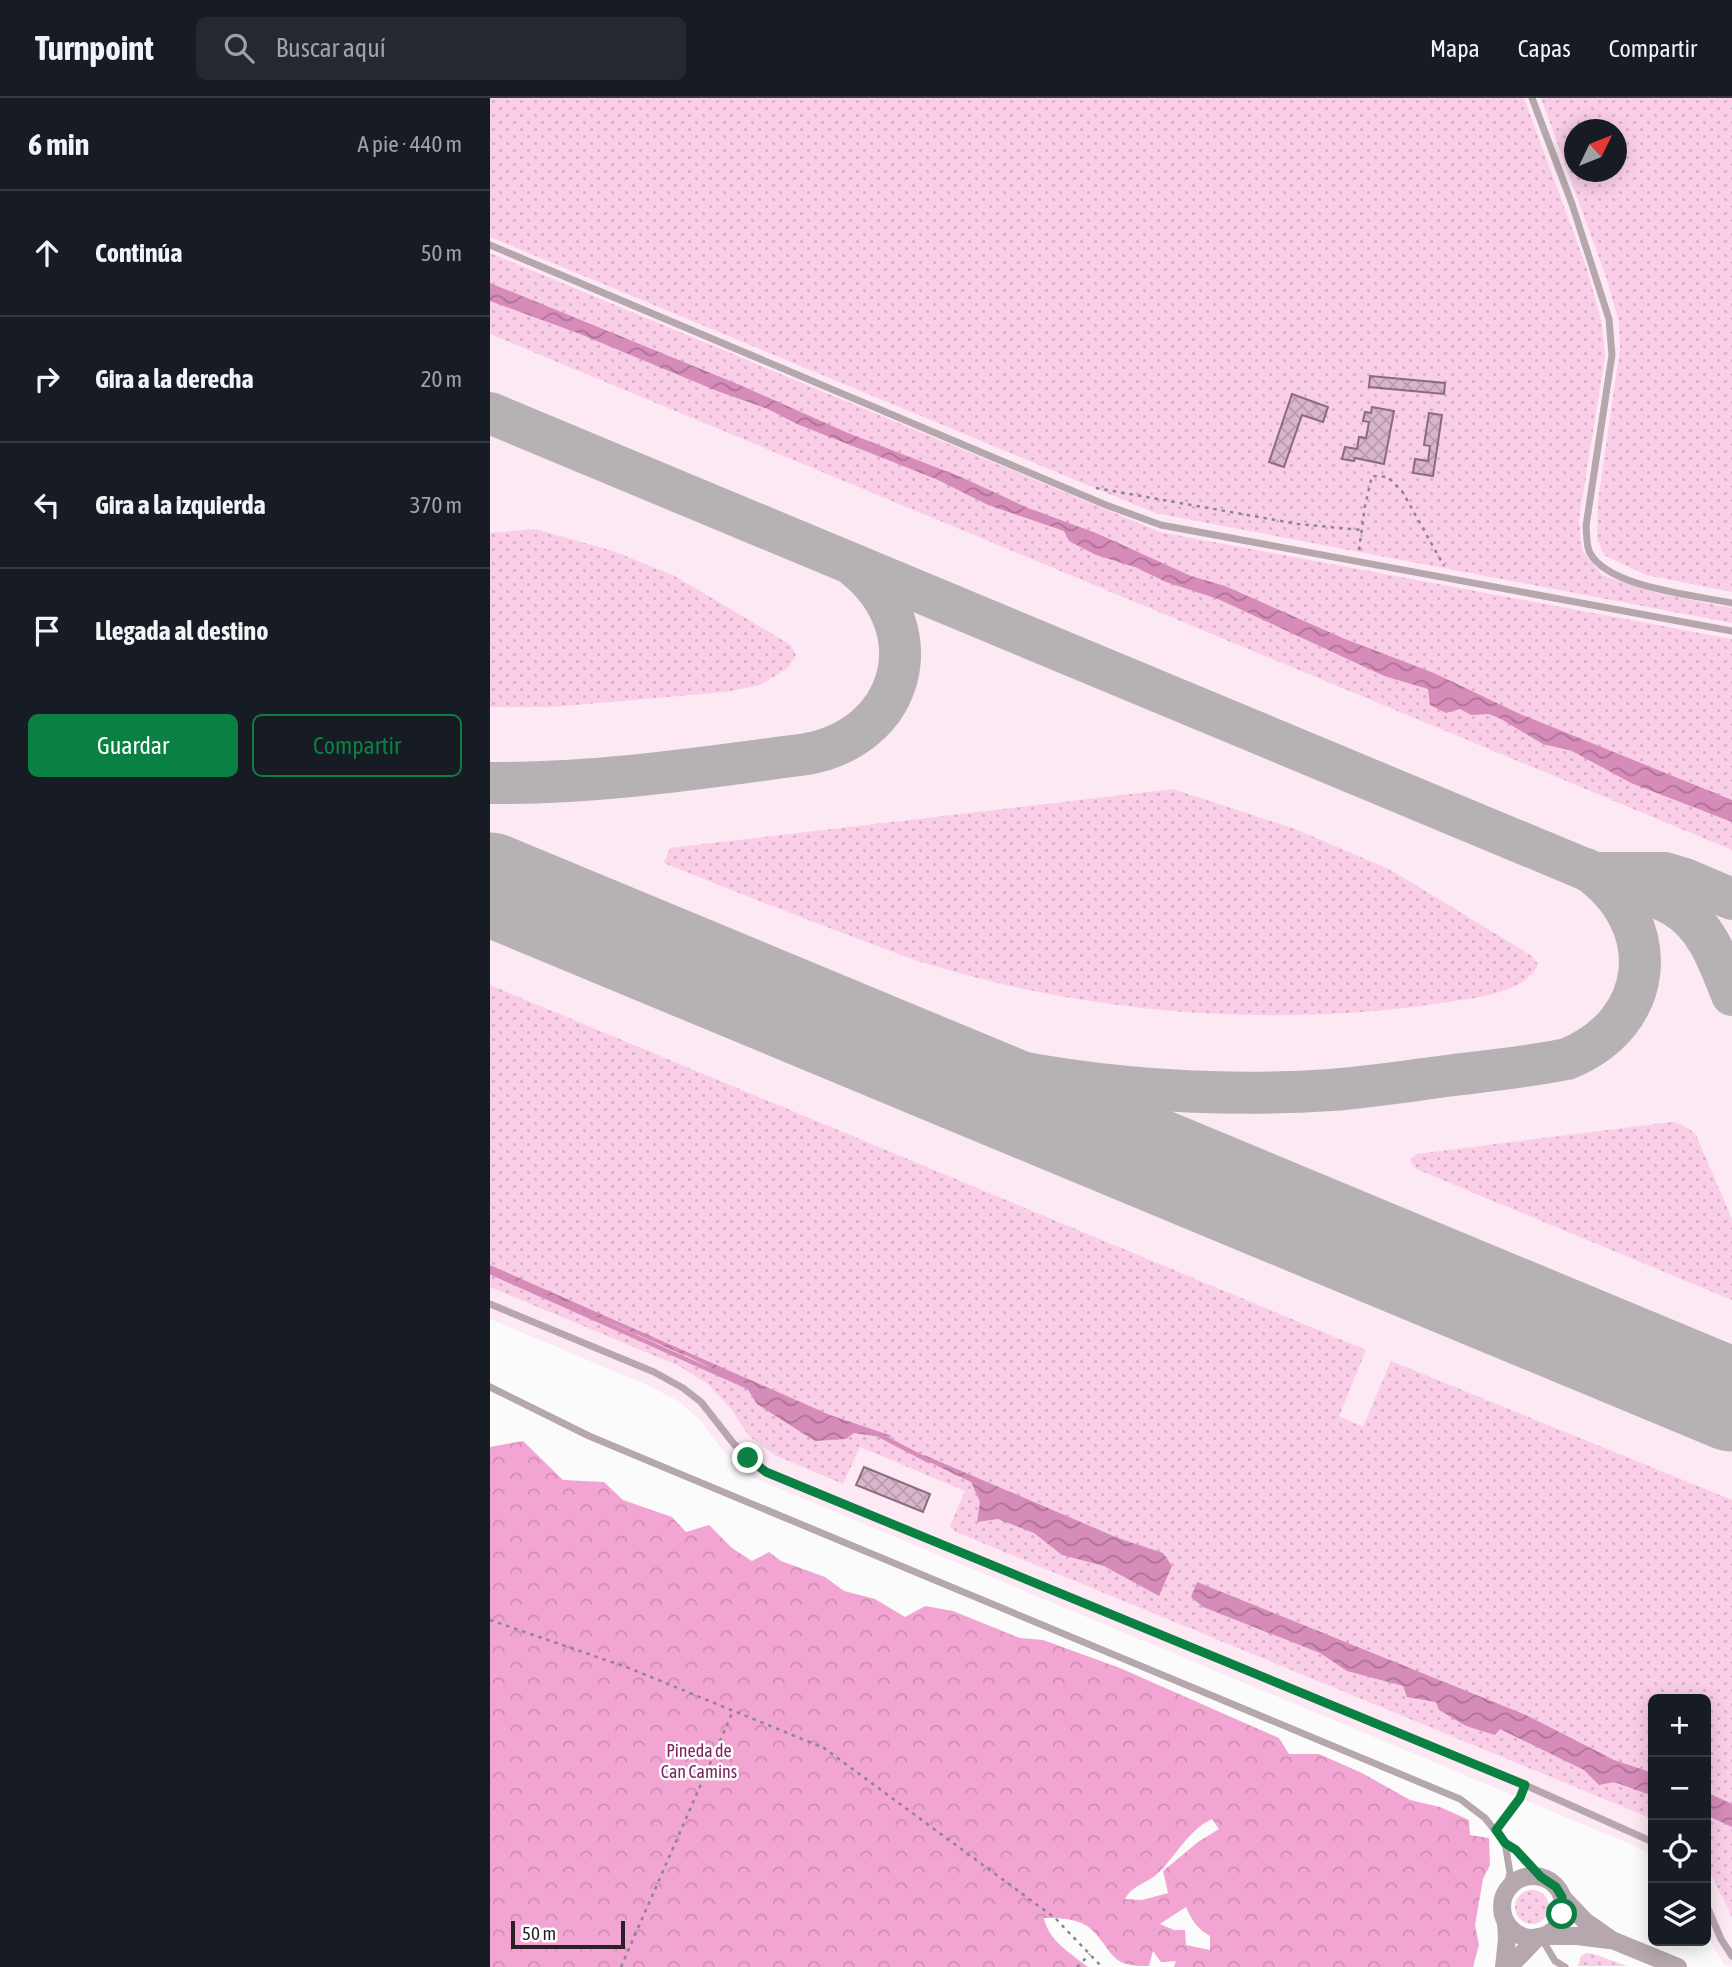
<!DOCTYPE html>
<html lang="es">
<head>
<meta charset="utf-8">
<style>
	body { margin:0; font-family:"Asap Condensed",sans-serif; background:#242831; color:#f1f3f6 }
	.controls { position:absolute; right:21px; bottom:21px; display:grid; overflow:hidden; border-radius:10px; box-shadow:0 4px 18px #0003 }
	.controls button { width:63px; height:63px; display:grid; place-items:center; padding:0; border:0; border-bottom:2px solid #363941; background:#171b24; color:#f1f3f6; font:35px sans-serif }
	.compass { position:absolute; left:1074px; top:21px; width:63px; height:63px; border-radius:50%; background:#171b24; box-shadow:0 4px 18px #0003; rotate:47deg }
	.scale { position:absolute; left:21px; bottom:18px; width:114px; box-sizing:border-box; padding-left:7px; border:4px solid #2c1f27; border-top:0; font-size:19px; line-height:24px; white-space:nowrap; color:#2c1f27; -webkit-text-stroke:5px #fff; paint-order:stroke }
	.stop { position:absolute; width:21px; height:21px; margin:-16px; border:5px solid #0b8043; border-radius:50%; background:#fff }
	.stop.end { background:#0b8043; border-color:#fff; box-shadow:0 2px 7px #0008 }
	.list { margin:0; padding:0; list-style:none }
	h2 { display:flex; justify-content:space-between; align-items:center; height:91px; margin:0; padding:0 28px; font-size:30px }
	h2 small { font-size:23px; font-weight:400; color:#9ea1a6 }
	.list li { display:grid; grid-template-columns:46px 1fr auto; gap:21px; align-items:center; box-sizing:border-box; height:126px; padding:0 28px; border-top:2px solid #363941 }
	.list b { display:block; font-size:26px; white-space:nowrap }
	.list em { font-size:23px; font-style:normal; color:#9ea1a6 }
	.actions { display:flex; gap:14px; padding:21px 28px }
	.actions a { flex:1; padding:16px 0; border:2px solid #0b8043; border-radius:10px; text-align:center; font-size:24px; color:#0b8043 }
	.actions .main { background:#0b8043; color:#fff }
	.icon { flex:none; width:38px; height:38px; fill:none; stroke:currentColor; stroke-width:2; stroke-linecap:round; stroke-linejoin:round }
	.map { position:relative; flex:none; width:1242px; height:1869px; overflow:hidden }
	header { display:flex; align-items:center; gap:42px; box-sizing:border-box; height:98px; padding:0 35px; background:#171b24; border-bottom:2px solid #363941 }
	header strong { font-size:33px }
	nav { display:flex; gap:38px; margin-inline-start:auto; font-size:24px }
	.search { width:490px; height:63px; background:#242831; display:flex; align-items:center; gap:18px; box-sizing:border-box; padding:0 24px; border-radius:10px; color:#9ea1a6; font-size:26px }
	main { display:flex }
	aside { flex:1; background:#171b24 }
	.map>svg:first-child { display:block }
	.built { fill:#fce9f3; fill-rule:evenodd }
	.grass { fill:url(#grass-dots); fill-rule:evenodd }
	.forest { fill:url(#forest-crowns); fill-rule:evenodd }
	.water { fill:url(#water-waves) }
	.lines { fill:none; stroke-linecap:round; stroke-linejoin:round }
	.stream { stroke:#d68cb8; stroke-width:4.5 }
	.taxiway { stroke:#b6b2b4; stroke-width:42 }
	.runway { stroke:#b6b2b4; stroke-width:103 }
	.building { fill:url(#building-cross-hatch); stroke:#8b6b7e; stroke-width:2 }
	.path { stroke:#8d868a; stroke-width:2.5; stroke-dasharray:3.5 5; stroke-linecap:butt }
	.service { stroke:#b6a6ae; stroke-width:7 }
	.tertiary { stroke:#b6a6ae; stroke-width:18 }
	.route { stroke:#0b8043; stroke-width:9 }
	.labels { text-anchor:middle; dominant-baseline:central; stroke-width:5; stroke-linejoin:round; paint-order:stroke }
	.park-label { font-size:18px; fill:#7c2560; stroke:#fff }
</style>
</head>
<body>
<header>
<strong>Turnpoint</strong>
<div class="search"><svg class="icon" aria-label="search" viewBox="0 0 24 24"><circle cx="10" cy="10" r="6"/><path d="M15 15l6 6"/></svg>Buscar aquí</div>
<nav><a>Mapa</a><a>Capas</a><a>Compartir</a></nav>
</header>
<main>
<aside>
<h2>6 min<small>A pie · 440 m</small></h2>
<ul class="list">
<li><svg class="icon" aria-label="ahead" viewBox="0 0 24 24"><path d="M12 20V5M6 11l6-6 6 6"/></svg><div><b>Continúa</b></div><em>50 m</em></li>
<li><svg class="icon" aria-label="right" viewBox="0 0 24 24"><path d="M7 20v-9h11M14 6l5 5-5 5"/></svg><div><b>Gira a la derecha</b></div><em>20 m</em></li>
<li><svg class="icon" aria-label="left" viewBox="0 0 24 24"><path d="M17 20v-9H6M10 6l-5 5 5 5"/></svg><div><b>Gira a la izquierda</b></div><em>370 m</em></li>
<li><svg class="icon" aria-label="arrive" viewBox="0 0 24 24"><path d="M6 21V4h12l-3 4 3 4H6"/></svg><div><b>Llegada al destino</b></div></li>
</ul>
<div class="actions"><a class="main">Guardar</a><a>Compartir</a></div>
</aside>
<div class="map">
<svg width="1242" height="1869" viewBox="0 0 1242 1869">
	<defs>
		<pattern id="grass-dots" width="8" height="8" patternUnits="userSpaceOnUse" patternTransform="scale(1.75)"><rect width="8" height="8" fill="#facee7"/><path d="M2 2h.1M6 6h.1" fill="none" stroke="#d6b0c6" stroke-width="1.8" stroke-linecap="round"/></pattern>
		<pattern id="forest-crowns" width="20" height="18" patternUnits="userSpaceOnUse" patternTransform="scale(1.75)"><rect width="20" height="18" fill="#f2a5d2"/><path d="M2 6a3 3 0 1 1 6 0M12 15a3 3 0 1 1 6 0" fill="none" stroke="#d08eb4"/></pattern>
		<pattern id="water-waves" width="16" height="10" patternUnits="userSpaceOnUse" patternTransform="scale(1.75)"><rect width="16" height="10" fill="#d68cb8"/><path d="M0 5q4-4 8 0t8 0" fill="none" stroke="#ae7296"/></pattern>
		<pattern id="building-cross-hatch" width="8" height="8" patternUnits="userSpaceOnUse" patternTransform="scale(1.75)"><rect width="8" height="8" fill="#d9b5c9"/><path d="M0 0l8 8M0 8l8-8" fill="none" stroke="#ba9bad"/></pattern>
	</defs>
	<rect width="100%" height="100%" fill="#fbfbfb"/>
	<!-- built -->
	<path class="built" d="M0,0H1242V1869L1234,1867L1216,1834V1601H1163V1758L1147,1749L257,1377L232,1352L212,1324L188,1303L157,1287L0,1221ZM1084,32H1126V74H1084Z"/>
	<!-- grass -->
	<g class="grass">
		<polygon points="0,0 1034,0 1097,171 1112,226 1115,258 1089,422 1092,452 1112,477 1166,495 1242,510 1242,525 665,415 0,139"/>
		<path d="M1051,0H1242V494L1156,477L1114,457L1107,441L1108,403L1130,250L1129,224L1116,179ZM1084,32H1126V74H1084Z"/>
		<polygon points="0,155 670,434 1242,541 1242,752 0,236"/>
		<polygon points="45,431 123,453 183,477 301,547 306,557 298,570 270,587 236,594 62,609 0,609 0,435"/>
		<path d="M683,691L805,731L899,771L1042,858L1048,866C1035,898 975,901 944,906C780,930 599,915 441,867C416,860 391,849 366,840C302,816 238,791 174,765L180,750Z"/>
		<polygon points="0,887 876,1252 849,1318 873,1329 901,1263 1242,1402 1242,1819 1216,1766 1216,1601 1163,1601 1163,1721 466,1434 460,1428 475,1393 370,1349 353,1386 285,1357 259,1338 241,1311 218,1286 189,1268 0,1189"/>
		<polygon points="1182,1024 1190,1026 1205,1035 1242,1121 1242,1202 926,1071 921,1065 921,1061 927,1056"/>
		<circle cx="1042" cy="1809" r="17"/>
		<polygon points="1096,1855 1104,1856 1137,1868 1088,1868 1091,1858"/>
	</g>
	<!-- forest -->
	<path class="forest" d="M33,1343L73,1382L114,1384L133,1402L182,1419L196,1434L219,1427L242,1450L262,1463L279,1454L291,1463L335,1479L354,1493L385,1501L415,1519L435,1508L463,1513L530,1540L553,1542L630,1570L789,1640L799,1656H829L872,1675L920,1702L950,1709L979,1722L980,1737L999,1740L1000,1767L993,1781L985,1827L989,1847L983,1869H684L686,1863L671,1864L663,1853L659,1868C619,1869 624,1854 602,1832C590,1820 569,1820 554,1820C558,1842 580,1855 598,1869H0V1349ZM722,1721L729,1731L708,1744L673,1773L678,1795L652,1802L635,1801C643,1787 655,1786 666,1777C686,1759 697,1733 722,1721ZM696,1809C702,1822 706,1830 720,1838V1852L696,1847L695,1832H684L670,1826Z"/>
	<!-- water -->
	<g class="water">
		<polygon points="0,185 250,287 358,335 471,379 538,410 606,435 701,478 735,488 855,541 944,575 1030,616 1242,702 1242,724 1141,685 1082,653 1053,646 1011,621 999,616 981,617 970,611 956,615 940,607 938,591 894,578 728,501 676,484 645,469 606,457 579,443 574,433 498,407 446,381 307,326 278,311 227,293 90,236 0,203"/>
		<polygon points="0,1167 340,1317 402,1338 397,1340 364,1335 356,1341 325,1343 267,1306 255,1287 199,1259 0,1173"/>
		<polygon points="434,1357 628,1440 673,1455 682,1468 669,1498 614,1468 572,1457 544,1435 508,1421 487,1424 490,1404 481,1384 435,1362"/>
		<polygon points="707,1484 1036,1617 1124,1662 1163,1675 1163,1698 1124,1684 1109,1687 1094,1672 1010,1631 1005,1637 976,1628 949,1612 946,1604 917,1599 913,1588 857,1573 830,1555 713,1509 701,1499"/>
		<polygon points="1216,1694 1242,1706 1242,1729 1216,1717"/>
	</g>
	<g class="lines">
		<!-- stream -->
		<g class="stream">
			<polyline points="0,1174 258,1289"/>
			<polyline points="391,1338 439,1363"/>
		</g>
		<!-- taxiway -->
		<g class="taxiway">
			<polyline points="0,315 1104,775 1175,775 1195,781 1242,801"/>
			<path d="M0,685C107,686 211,670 317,656C415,638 443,532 365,469"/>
			<path d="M1134,787C1151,794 1170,799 1186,809C1217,828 1229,864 1242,897"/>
			<path d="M226,880C295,907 364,933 436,953C566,988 707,1001 841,992C879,989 918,983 956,978C997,973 1037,969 1077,961C1166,925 1175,825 1096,771"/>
		</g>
		<!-- runway -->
		<polyline class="runway" points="0,786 1242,1302"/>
	</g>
	<!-- building -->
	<g class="building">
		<polygon points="880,278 955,285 954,296 879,289"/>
		<polygon points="802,296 838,309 833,324 812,317 794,369 779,364"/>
		<polygon points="882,309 904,313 894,366 865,360 864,363 852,361 855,349 867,351 869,339 876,340 879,324 873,323 875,314 881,315"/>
		<polygon points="939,315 952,317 943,378 923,375 925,361 938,363 940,348 934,347"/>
		<polygon points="374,1369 440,1396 433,1414 366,1387"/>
	</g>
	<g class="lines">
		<!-- path -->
		<g class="path">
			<polyline points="606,390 808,426 872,432"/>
			<polyline points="869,452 875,408 882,378 898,379 912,393 954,468"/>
			<polyline points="0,1522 139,1570 334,1650 565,1820 612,1869"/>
			<polyline points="131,1869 243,1613"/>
			<polyline points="587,1869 600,1856"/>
		</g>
		<!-- service -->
		<g class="service">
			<path d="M1042,0L1082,106L1119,221L1122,257L1096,428C1097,436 1096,448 1100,455C1119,490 1205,497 1242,505"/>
			<polyline points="0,147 616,407 671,427 1242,533"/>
			<polyline points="0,1206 164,1274 193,1290 211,1304 244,1346 276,1374 1035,1687 1163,1744"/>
			<polyline points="0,1289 99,1338 970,1701 995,1720 1015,1745 1026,1753 1051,1779"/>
			<polyline points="1006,1732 1030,1700 1035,1687"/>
			<polyline points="1015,1745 1020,1775 1016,1793"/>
			<polyline points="1216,1806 1231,1841 1242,1858"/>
			<polyline points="1052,1841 1065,1863 1075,1869"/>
		</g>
		<!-- tertiary -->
		<g class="tertiary">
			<circle cx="1043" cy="1809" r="31"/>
			<polyline points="1072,1799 1095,1823 1122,1842 1188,1869"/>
			<polyline points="1053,1838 1087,1838 1119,1842"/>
			<polyline points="1014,1869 1017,1841 1016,1824"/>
			<polyline points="1019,1869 1048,1839"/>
		</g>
	</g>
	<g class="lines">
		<!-- route -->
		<polyline class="route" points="258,1360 276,1374 1035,1687 1030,1700 1006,1732 1015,1745 1026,1752 1051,1779 1066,1789 1072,1799 1072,1816"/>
	</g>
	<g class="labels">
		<!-- park labels -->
		<g class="park-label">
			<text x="209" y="1652">Pineda de<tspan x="209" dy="21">Can Camins</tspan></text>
		</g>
	</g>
</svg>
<div class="controls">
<button>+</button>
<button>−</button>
<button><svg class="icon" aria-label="locate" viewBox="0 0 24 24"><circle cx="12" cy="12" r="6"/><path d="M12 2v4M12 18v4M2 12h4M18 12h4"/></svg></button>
<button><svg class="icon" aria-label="layers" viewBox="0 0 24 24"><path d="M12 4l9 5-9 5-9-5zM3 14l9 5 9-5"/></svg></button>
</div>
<svg class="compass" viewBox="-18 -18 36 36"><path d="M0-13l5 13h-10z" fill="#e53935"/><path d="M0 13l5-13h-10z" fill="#9ea1a6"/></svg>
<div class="scale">50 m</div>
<div class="stop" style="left:1072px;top:1816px"></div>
<div class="stop end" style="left:258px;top:1360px"></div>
</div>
</main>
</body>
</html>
